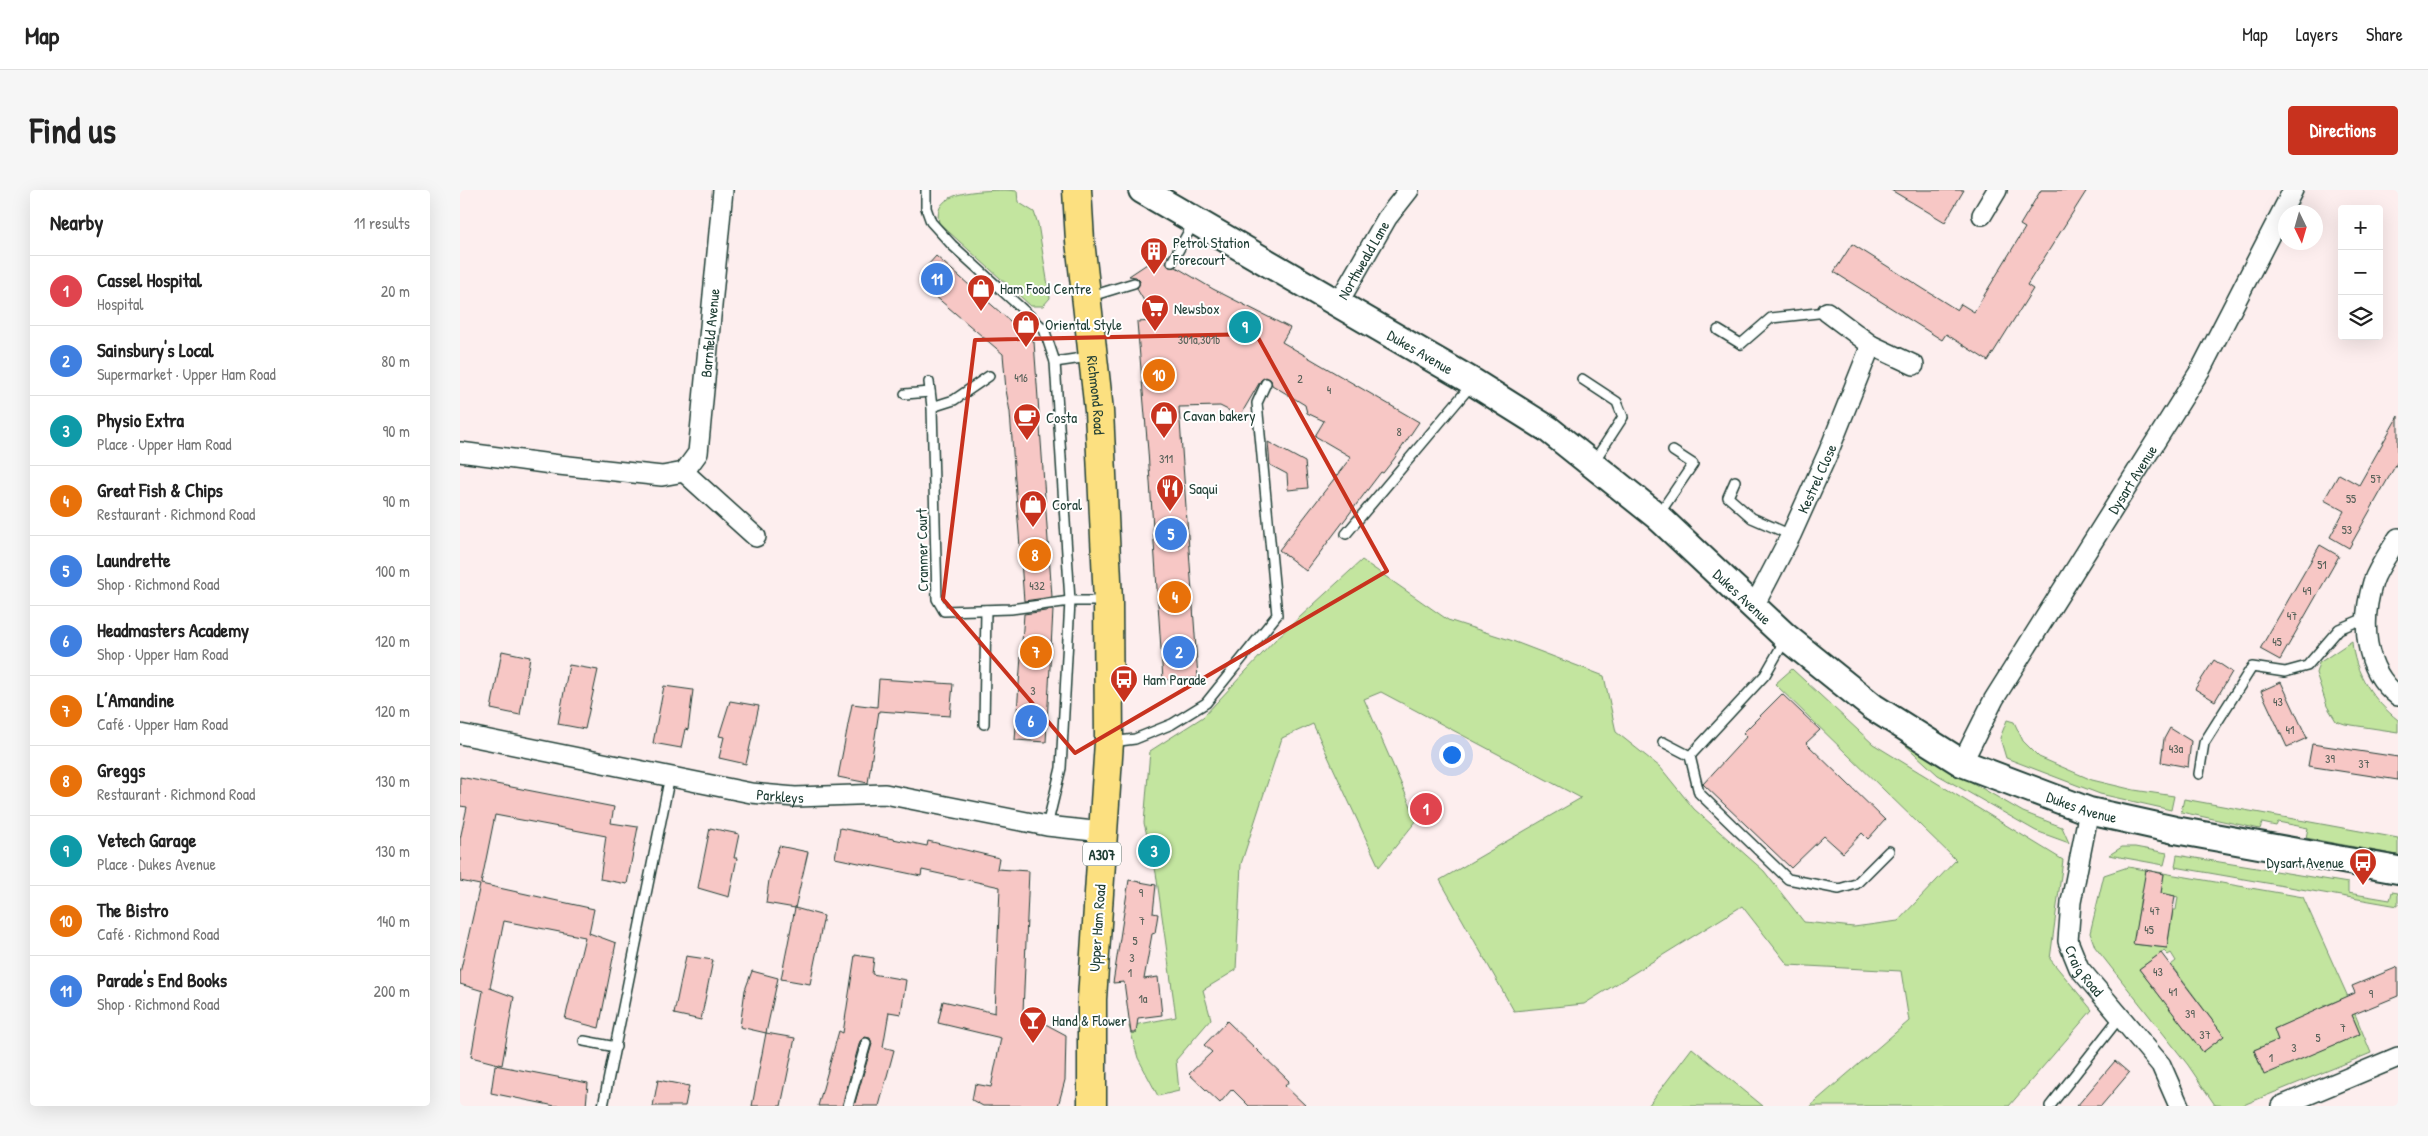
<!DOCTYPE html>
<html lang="en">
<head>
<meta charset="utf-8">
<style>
	body { margin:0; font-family:"Patrick Hand",sans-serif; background:#f6f6f6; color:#222 }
	.controls { position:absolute; right:15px; top:15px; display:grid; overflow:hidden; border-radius:5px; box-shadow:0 5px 20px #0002 }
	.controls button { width:45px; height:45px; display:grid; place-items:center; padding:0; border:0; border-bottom:1px solid #e0e0e0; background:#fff; color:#222; font:25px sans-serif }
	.compass { position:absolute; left:1818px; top:15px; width:45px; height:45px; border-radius:50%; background:#fff; box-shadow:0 5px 20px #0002; rotate:175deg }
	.you { position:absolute; left:991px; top:564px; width:18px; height:18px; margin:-12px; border:4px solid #fff; border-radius:50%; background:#1a73e8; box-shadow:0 0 0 8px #1a73e833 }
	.badge { display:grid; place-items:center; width:32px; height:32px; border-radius:50%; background:#c8321e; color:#fff; font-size:16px; font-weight:700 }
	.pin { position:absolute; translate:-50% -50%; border:2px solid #fff; box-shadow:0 1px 5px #0006 }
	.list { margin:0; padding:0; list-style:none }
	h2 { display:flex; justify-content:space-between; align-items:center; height:65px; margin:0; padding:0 20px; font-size:21px }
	h2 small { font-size:16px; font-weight:400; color:#767676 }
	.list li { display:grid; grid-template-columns:32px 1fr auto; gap:15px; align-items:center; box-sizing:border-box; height:70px; padding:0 20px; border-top:1px solid #e0e0e0 }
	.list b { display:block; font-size:19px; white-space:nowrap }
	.list p { margin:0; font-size:16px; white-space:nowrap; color:#767676 }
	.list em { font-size:16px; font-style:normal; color:#767676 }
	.icon { flex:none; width:28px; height:28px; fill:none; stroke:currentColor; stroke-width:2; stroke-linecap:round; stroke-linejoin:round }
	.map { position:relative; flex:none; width:1938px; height:916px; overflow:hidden; border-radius:5px }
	header { display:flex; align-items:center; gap:30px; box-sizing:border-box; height:70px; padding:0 25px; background:#fff; border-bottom:1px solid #e0e0e0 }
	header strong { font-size:24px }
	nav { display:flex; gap:28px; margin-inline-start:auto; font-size:18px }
	.intro { display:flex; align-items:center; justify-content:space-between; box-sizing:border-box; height:120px; padding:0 30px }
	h1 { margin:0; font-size:35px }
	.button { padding:12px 22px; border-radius:5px; background:#c8321e; color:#fff; font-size:18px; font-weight:700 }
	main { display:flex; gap:30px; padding:0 30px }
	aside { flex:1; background:#fff; border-radius:5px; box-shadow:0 5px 20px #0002 }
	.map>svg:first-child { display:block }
	.green { fill:#c3e59f; stroke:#71916a; fill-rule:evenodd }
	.building { fill:#f7c7c5; stroke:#1f3d34 }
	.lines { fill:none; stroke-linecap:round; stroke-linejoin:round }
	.lane-casing { stroke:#1f3d34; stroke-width:12 }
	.street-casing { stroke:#1f3d34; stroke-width:22 }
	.secondary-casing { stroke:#1f3d34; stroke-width:30 }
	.primary-casing { stroke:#1f3d34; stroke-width:31 }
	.lane { stroke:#fff; stroke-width:9 }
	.street { stroke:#fff; stroke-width:19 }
	.secondary { stroke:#fff; stroke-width:26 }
	.primary { stroke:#fce080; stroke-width:28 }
	.marked { fill:none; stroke:#c8321e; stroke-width:4; stroke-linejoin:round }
	.labels { text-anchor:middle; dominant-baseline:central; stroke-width:4; stroke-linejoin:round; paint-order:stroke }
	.number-label { font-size:12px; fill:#556058 }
	.shield { fill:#fff; stroke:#627771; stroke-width:1 }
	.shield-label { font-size:14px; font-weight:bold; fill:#1f3d34 }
	.poi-label { font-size:15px; fill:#1f3d34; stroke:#fff; text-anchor:start }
	.street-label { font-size:15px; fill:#1f3d34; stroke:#fff }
</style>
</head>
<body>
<header>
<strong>Map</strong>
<nav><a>Map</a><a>Layers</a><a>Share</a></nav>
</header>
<div class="intro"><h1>Find us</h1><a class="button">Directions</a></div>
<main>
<aside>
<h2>Nearby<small>11 results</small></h2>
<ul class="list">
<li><span class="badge" style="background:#e0444e">1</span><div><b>Cassel Hospital</b><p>Hospital</p></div><em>20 m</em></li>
<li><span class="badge" style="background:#3f7fe0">2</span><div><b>Sainsbury's Local</b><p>Supermarket · Upper Ham Road</p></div><em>80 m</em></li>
<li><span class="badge" style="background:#0f9aa8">3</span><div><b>Physio Extra</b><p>Place · Upper Ham Road</p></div><em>90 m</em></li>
<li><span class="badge" style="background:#e8710a">4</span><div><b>Great Fish &amp; Chips</b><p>Restaurant · Richmond Road</p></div><em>90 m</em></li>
<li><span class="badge" style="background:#3f7fe0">5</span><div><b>Laundrette</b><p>Shop · Richmond Road</p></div><em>100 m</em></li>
<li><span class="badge" style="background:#3f7fe0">6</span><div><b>Headmasters Academy</b><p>Shop · Upper Ham Road</p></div><em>120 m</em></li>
<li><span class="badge" style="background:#e8710a">7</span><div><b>L’Amandine</b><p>Café · Upper Ham Road</p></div><em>120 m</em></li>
<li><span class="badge" style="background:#e8710a">8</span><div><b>Greggs</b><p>Restaurant · Richmond Road</p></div><em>130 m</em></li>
<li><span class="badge" style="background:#0f9aa8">9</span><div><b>Vetech Garage</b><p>Place · Dukes Avenue</p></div><em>130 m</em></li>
<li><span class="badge" style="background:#e8710a">10</span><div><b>The Bistro</b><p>Café · Richmond Road</p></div><em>140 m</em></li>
<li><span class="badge" style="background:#3f7fe0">11</span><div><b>Parade's End Books</b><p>Shop · Richmond Road</p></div><em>200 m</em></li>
</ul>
</aside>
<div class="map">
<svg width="1938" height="916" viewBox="0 0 1938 916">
	<rect width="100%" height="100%" fill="#fdeeee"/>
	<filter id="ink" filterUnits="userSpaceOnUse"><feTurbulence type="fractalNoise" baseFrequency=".02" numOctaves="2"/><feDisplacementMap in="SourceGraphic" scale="10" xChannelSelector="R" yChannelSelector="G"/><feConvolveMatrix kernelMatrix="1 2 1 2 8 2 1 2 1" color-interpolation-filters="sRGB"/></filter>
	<g filter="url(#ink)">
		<!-- green -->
		<g class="green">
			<path d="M545,0L557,1L558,12L574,22L578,34L590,108L583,116H571L479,33C471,0 518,1 545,0Z"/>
			<polygon points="902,370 988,430 1050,450 1144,486 1156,542 1200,577 1234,619 1304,681 1344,732 1394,737 1438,731 1496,670 1315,494 1332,479 1413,554 1603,670 1590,769 1632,820 1549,916 1350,916 1449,831 1441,781 1328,775 1282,716 1124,814 1054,821 980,690 1121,608 921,502 904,509 957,630 919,677 853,534 822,548 781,674 776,780 743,800 751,829 716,870 719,901 698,906 678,868 669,836 716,827 696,683 684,633 690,561 743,527 816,449"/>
			<path d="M1892,451C1894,483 1914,511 1938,530V542L1885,534L1876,531L1867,516L1856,483L1859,473Z"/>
			<polygon points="1547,530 1554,532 1563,551 1579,567 1632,590 1674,600 1714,606 1711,620 1640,604 1546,568 1540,548"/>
			<polygon points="1442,552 1563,622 1602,637 1609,653 1576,641 1478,585"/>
			<polygon points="1724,609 1938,648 1938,665 1846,648 1848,638 1818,632 1816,636 1802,633 1800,639 1721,622"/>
			<polygon points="1662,657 1675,657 1707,663 1704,675 1649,665"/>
			<polygon points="1717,665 1888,693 1888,703 1930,710 1932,702 1938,703 1938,716 1715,677"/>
			<path d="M1668,677L1843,707L1888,807L1911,863L1781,916L1755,915L1728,875L1635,757L1630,743L1644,685ZM1686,681L1704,684L1701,703L1684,700ZM1707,704L1718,707L1716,720H1713L1707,758L1674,754L1681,705L1706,708ZM1704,761L1708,765L1711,763L1716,771L1711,775L1764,846L1743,862L1679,779ZM1882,809L1890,820L1900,844L1804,884L1794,860L1818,850L1814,839L1835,830L1869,829L1864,816Z"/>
			<polygon points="1232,858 1303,916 1188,916"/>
		</g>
		<!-- building -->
		<g class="building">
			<polygon points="1431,0 1504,0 1485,32"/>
			<polygon points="1581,0 1627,0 1567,95 1573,99 1528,171 1486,144 1482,150 1374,82 1392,54 1497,120 1501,114 1514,122 1565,38 1560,35"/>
			<polygon points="705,62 708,66 706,73 709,77 716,77 753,99 830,138 822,152 959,232 934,269 923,283 921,282 846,381 819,360 891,267 855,246 864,231 847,223 845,215 812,195 811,190 806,187 801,190 780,226 760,216 719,217 738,488 703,490 688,261 677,132 696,131 677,99 680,91 676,87 669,86"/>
			<polygon points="476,66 574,152 592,407 564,411 550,222 546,200 543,164 461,94 460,84"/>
			<polygon points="1938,226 1938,271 1889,358 1870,347 1884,321 1864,310 1879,284 1899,295"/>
			<polygon points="808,252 845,272 848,298 828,300 827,284 810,275"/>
			<polygon points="1860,355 1879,366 1820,470 1800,459"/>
			<polygon points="593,420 586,552 555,550 564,424"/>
			<polygon points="42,461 70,467 60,525 31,519"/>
			<polygon points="1754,470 1772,482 1755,511 1735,499"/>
			<polygon points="109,475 138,480 125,539 98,534"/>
			<polygon points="419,489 493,494 490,526 419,521 408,593 378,587 392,514 417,517"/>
			<polygon points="1821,492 1847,548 1827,557 1801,501"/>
			<polygon points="204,496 233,500 228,540 225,539 221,558 193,553"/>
			<polygon points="1322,504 1360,540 1346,553 1425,630 1408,649 1402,643 1383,663 1364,646 1331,678 1243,594 1287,546 1283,543"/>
			<polygon points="270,511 299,516 286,574 259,568 264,547 259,546"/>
			<polygon points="1710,538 1731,551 1728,577 1701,572 1704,549"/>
			<polygon points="1852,554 1938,567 1938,590 1848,576"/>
			<polygon points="0,587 154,617 151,633 178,637 167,694 140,689 146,646 35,625 21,694 134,719 129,743 156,753 139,838 105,829 125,747 44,731 30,798 54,807 42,875 11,867 23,801 0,794 0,783 20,695 0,691 0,649 7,617 0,616"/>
			<polygon points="250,638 279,644 274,668 277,668 269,707 238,698"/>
			<polygon points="380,638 467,656 468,651 539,668 537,679 569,681 563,822 606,845 605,890 598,916 523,916 512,910 515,894 531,897 541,848 478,833 483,811 535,823 540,697 462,680 461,686 375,668"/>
			<polygon points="319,656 348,662 335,718 306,713 309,690"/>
			<polygon points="1686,680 1704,684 1701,703 1715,706 1707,758 1673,754"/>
			<polygon points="669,690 696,695 693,723 698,724 695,743 692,744 684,789 698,787 702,825 678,828 676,843 671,843 664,792 653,793"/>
			<polygon points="335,718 364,726 350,794 321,789"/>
			<polygon points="1701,763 1764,846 1743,862 1679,779"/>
			<polygon points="395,765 414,768 412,784 446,790 441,824 429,822 423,857 434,860 419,916 394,916 412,854 410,848 405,847 400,851 382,916 358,916 379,841 383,843"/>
			<polygon points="226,766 253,770 241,830 214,824"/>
			<polygon points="1938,777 1938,806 1892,825 1900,844 1804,885 1794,860 1818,850 1814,839 1895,803 1892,796"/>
			<polygon points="292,781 318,788 306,843 280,837 285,800"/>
			<polygon points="767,831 829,891 825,896 846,916 789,916 772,899 760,913 729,884 752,862 744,855"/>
			<polygon points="306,843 335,848 321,916 292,916"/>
			<polygon points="1655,871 1669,883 1641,916 1617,916"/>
			<polygon points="35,875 128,893 126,916 95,916 31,903"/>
			<polygon points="198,890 229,896 225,916 193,916"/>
		</g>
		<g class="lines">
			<!-- lane casing -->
			<g class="lane-casing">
				<g id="lane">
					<polyline points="466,0 466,18 471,32 492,55 584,139 595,172 610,411 601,578 587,636"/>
					<polyline points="712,72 734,32"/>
					<polyline points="628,107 674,93"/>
					<polyline points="1258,140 1281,154 1311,128 1367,122"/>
					<polyline points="595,172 629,167"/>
					<polyline points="1122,189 1157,212 1163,227 1133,273"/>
					<polyline points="469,192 472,217 477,409 484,421 551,419 610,411 646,411"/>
					<polyline points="445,204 470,202"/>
					<polyline points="472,217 494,210 529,186"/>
					<polyline points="1275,291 1268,307 1292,328 1331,345"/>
					<polyline points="1199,324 1233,274 1213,261"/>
					<polyline points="886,344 1013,193"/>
					<polyline points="524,534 526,420"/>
					<polyline points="652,552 675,549 712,534 746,513 817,425 797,213 806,193"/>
					<polyline points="1203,552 1230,566 1305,485 1325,450"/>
					<polyline points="1230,566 1239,603 1328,689 1379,699 1396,694 1429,661"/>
					<polyline points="1739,584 1744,553 1792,477 1825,482 1847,476 1879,439 1905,428"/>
					<polyline points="124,851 156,857"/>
					<polyline points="143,916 210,586"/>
					<polyline points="388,916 406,853"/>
					<polyline points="1590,916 1660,827"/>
				</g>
			</g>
			<!-- street casing -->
			<g class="street-casing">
				<g id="street">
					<polyline points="1522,25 1537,0"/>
					<path id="s1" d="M877,115L927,28L949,0"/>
					<polyline points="1367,122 1411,155 1454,175"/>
					<path id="s2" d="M0,262L99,275L202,286L224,282L238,263L263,0"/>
					<polyline points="224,282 296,347"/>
					<path d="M1938,348C1930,362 1918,377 1913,392C1901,431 1903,479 1938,506"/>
					<path id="s3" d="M1294,416L1331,345L1368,263L1411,155"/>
					<path id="s4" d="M0,544L291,603L335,607L425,604L587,636L643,642"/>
					<path id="s5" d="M1502,573L1534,509L1741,179L1833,0"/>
					<path id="s6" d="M1629,621L1611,712L1608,751L1619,778L1701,875L1719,916"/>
					<polyline points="1821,916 1938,867"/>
				</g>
			</g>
			<!-- secondary casing -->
			<g class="secondary-casing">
				<g id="secondary">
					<path id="s7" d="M682,0L1013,192L1088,239L1197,326L1326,447L1413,517L1502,573L1629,621L1715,640L1938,680"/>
				</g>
			</g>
			<!-- primary casing -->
			<g class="primary-casing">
				<g id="primary">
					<path id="s8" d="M617,0L620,51L639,221L648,411L649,552L632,809V916"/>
				</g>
			</g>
			<!-- lane -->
			<use href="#lane" class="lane"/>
			<!-- street -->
			<use href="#street" class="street"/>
			<!-- secondary -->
			<use href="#secondary" class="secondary"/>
			<!-- primary -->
			<use href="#primary" class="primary"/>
		</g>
	</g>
	<!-- marked area -->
	<path class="marked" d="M796,144L927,381L615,563L483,409L515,150Z"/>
	<!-- icons -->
	<defs>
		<g id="building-pin" transform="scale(1.4375)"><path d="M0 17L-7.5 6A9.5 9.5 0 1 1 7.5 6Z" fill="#c8321e" stroke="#fff"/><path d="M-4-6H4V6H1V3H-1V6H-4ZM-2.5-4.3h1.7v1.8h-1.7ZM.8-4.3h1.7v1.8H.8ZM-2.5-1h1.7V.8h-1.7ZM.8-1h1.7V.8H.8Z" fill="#fff"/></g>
		<g id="shop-pin" transform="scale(1.4375)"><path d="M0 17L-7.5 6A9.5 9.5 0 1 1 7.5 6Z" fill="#c8321e" stroke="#fff"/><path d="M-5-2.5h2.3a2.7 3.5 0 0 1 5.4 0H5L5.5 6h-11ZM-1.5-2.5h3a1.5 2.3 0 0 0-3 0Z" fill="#fff"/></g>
		<g id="supermarket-pin" transform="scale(1.4375)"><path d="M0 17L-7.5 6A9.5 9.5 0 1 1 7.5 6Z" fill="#c8321e" stroke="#fff"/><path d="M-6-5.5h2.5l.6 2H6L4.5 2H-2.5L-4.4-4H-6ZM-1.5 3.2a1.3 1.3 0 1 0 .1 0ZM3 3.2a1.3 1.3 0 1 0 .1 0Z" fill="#fff"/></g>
		<g id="cafe-pin" transform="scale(1.4375)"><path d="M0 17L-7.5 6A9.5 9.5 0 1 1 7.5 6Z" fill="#c8321e" stroke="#fff"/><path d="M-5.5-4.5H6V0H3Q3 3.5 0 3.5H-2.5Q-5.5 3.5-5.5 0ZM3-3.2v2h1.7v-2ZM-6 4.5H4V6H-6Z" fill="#fff"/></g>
		<g id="restaurant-pin" transform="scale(1.4375)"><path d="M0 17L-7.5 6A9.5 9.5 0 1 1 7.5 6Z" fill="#c8321e" stroke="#fff"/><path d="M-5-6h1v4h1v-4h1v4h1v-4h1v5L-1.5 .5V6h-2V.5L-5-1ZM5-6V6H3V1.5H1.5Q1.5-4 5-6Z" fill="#fff"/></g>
		<g id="bus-pin" transform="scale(1.4375)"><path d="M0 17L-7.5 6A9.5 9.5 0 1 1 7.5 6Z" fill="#c8321e" stroke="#fff"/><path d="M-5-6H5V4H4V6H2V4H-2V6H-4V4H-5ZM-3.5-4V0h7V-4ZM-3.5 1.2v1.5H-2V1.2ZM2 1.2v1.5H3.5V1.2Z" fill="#fff"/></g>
		<g id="bar-pin" transform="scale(1.4375)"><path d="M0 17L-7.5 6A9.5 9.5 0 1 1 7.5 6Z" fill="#c8321e" stroke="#fff"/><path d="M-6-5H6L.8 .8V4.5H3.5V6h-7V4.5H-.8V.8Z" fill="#fff"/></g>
	</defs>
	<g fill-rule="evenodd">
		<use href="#building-pin" x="694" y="61"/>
		<use href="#shop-pin" x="521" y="98"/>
		<use href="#supermarket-pin" x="695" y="118"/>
		<use href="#shop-pin" x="566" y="134"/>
		<use href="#shop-pin" x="704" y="225"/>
		<use href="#cafe-pin" x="567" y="227"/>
		<use href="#restaurant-pin" x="710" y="298"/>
		<use href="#shop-pin" x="573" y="314"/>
		<use href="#bus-pin" x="664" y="489"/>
		<use href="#bus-pin" x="1903" y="672"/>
		<use href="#bar-pin" x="573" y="830"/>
	</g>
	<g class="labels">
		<!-- number labels -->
		<g class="number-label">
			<text x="739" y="149">301a,301b</text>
			<text x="561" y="187">416</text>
			<text x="840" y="188">2</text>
			<text x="869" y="199">4</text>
			<text x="939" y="241">8</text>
			<text x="706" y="268">311</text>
			<text x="1916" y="288">57</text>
			<text x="1891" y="308">55</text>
			<text x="1887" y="339">53</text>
			<text x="1862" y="374">51</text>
			<text x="577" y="395">432</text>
			<text x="1847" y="400">49</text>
			<text x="1832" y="425">47</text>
			<text x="1817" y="451">45</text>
			<text x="573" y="500">3</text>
			<text x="1818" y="511">43</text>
			<text x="1830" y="539">41</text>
			<text x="1716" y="558">43a</text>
			<text x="1870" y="568">39</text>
			<text x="1904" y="573">37</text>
			<text x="681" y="702">9</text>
			<text x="1695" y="720">47</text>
			<text x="682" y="730">7</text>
			<text x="1689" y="739">45</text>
			<text x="675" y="750">5</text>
			<text x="672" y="767">3</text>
			<text x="1698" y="781">43</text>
			<text x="670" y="782">1</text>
			<text x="1713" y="801">41</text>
			<text x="1911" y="803">9</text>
			<text x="683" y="808">1a</text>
			<text x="1730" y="823">39</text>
			<text x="1883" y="837">7</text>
			<text x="1745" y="844">37</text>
			<text x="1858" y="847">5</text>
			<text x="1834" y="857">3</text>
			<text x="1811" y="867">1</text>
		</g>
		<!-- shield labels -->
		<rect class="shield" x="623" y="652.5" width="38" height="23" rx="4"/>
		<g class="shield-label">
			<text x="642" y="664">A307</text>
		</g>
		<!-- poi labels -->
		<g class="poi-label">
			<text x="713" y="52">Petrol Station<tspan x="713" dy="17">Forecourt</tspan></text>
			<text x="540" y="98">Ham Food Centre</text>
			<text x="714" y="118">Newsbox</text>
			<text x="585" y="134">Oriental Style</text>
			<text x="723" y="225">Cavan bakery</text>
			<text x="586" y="227">Costa</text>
			<text x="729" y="298">Saqui</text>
			<text x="592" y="314">Coral</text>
			<text x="683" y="489">Ham Parade</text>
			<text x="1884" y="672" text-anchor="end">Dysart Avenue</text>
			<text x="592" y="830">Hand &amp; Flower</text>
		</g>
		<!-- street labels -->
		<g class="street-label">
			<text stroke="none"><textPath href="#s1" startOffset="52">Northweald Lane</textPath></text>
			<text stroke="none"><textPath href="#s2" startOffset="370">Barnfield Avenue</textPath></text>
			<text stroke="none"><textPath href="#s7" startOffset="322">Dukes Avenue</textPath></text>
			<text stroke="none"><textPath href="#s8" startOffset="206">Richmond Road</textPath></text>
			<text stroke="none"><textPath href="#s3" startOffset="142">Kestrel Close</textPath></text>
			<text stroke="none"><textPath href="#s5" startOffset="331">Dysart Avenue</textPath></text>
			<text transform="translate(462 360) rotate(-91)">Cranmer Court</text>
			<text stroke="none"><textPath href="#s7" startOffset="728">Dukes Avenue</textPath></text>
			<text stroke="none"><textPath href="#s4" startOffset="326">Parkleys</textPath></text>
			<text stroke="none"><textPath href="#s7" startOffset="1132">Dukes Avenue</textPath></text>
			<text transform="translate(637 738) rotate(-86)">Upper Ham Road</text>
			<text stroke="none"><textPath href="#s6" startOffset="166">Craig Road</textPath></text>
		</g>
	</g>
</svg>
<div class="controls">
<button>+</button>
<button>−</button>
<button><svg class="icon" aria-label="layers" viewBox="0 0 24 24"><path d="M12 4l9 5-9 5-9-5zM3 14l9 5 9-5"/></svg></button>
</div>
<svg class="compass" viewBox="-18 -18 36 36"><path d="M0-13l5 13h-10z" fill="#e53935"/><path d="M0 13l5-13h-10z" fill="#767676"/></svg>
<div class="you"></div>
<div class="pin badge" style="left:966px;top:619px;background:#e0444e">1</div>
<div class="pin badge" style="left:719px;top:462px;background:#3f7fe0">2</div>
<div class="pin badge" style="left:694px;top:661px;background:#0f9aa8">3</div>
<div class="pin badge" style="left:715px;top:407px;background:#e8710a">4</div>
<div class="pin badge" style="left:711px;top:344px;background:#3f7fe0">5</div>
<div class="pin badge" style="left:571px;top:531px;background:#3f7fe0">6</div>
<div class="pin badge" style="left:576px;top:462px;background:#e8710a">7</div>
<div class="pin badge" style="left:575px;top:365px;background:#e8710a">8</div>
<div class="pin badge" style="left:785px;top:137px;background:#0f9aa8">9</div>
<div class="pin badge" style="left:699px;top:185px;background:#e8710a">10</div>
<div class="pin badge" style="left:477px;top:89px;background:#3f7fe0">11</div>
</div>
</main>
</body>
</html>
